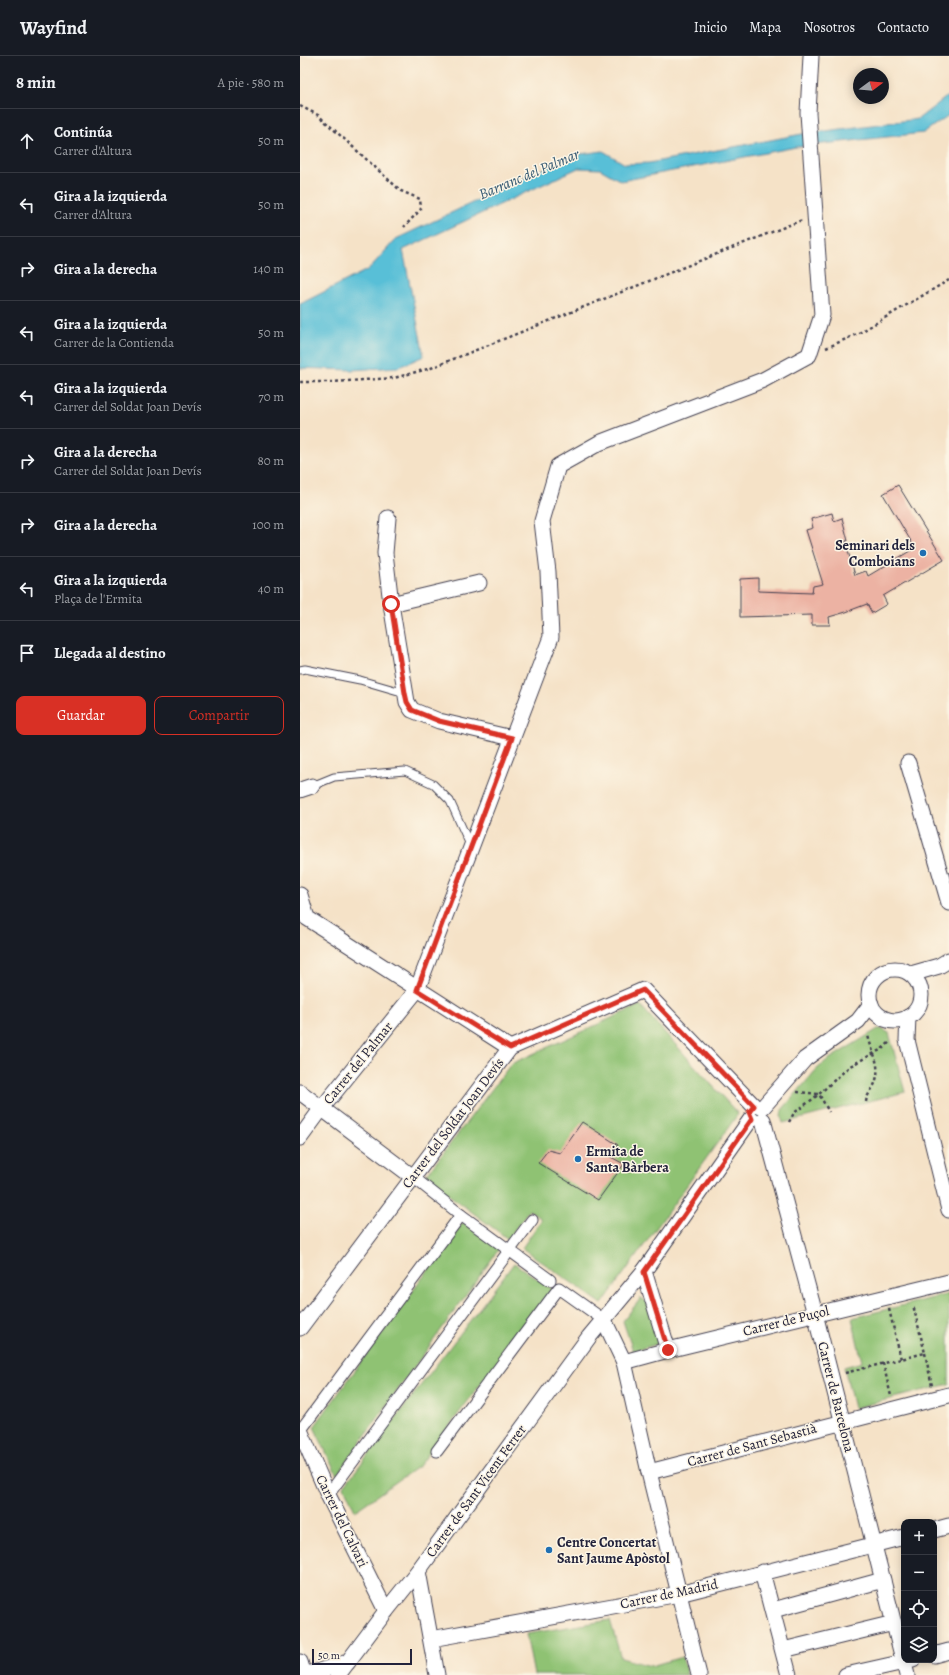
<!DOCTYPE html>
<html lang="es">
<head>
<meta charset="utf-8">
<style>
	body { margin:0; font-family:Alegreya,serif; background:#20242c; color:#f1f3f6 }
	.controls { position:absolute; right:12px; bottom:12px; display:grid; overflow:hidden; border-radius:8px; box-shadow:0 2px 10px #0003 }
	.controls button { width:36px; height:36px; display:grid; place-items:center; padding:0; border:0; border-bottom:1px solid #363941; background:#171b24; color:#f1f3f6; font:20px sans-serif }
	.compass { position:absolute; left:553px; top:12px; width:36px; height:36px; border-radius:50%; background:#171b24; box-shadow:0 2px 10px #0003; rotate:74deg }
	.scale { position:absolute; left:12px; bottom:10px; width:100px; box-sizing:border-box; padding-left:4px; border:2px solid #22223b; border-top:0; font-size:11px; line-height:14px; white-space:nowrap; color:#22223b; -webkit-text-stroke:3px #fcf5e5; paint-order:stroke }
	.stop { position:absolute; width:12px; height:12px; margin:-9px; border:3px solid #d93025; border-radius:50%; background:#fff }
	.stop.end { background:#d93025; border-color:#fff; box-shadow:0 1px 4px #0008 }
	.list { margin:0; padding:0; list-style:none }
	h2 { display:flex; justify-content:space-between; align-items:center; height:52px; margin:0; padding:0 16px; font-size:17px }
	h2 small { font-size:13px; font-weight:400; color:#9ea1a6 }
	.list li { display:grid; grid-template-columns:26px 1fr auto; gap:12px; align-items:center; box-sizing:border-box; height:64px; padding:0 16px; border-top:1px solid #363941 }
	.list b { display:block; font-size:15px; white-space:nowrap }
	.list p { margin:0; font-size:13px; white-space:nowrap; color:#9ea1a6 }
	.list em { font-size:13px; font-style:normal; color:#9ea1a6 }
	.actions { display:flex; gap:8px; padding:12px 16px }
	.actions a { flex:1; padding:9px 0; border:1px solid #d93025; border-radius:8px; text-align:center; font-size:14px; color:#d93025 }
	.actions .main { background:#d93025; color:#fff }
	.icon { flex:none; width:22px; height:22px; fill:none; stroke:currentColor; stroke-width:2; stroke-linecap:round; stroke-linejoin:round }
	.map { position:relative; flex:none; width:649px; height:1619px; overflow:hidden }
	header { display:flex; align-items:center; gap:24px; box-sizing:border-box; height:56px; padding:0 20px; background:#171b24; border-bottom:1px solid #363941 }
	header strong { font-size:19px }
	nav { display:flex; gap:22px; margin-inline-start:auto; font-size:14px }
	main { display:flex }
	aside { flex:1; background:#171b24 }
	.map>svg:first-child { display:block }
	.green { fill:#8fc273; stroke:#587257 }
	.water { fill:#59bfd7; stroke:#3e7089 }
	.building { fill:#ecb2a3 }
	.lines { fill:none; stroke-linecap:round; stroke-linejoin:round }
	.service-casing { stroke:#423f50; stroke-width:9 }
	.pedestrian-casing { stroke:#423f50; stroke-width:13 }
	.minor-casing { stroke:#423f50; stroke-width:17 }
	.tertiary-casing { stroke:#423f50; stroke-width:21 }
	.path { stroke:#423f50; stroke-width:2.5; stroke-dasharray:3 3; stroke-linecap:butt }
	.service { stroke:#fff; stroke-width:7 }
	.pedestrian { stroke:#fff; stroke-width:11 }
	.minor { stroke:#fff; stroke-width:15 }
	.tertiary { stroke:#fff; stroke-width:19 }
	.route { stroke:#d93025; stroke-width:5 }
	.poi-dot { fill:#1f6fb2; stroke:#fcf5e5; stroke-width:1.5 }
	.labels { text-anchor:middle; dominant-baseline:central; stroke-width:3; stroke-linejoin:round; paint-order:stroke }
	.poi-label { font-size:14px; font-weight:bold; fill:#22223b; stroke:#fcf5e5; text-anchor:start }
	.street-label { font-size:14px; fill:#22223b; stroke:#fcf5e5 }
	.water-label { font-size:15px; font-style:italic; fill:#355972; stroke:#fcf5e5 }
</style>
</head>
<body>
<header>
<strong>Wayfind</strong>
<nav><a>Inicio</a><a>Mapa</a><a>Nosotros</a><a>Contacto</a></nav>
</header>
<main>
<aside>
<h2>8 min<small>A pie · 580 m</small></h2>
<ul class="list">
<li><svg class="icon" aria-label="ahead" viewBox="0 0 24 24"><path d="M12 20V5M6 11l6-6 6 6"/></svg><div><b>Continúa</b><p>Carrer d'Altura</p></div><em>50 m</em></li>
<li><svg class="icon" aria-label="left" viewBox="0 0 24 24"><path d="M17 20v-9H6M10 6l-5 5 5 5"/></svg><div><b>Gira a la izquierda</b><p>Carrer d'Altura</p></div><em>50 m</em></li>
<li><svg class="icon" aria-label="right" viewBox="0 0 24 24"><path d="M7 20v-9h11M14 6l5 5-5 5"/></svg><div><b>Gira a la derecha</b></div><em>140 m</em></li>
<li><svg class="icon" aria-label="left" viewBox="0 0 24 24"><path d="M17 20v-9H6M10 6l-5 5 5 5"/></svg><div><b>Gira a la izquierda</b><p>Carrer de la Contienda</p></div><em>50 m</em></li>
<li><svg class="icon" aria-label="left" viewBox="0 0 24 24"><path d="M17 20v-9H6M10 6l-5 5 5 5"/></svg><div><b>Gira a la izquierda</b><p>Carrer del Soldat Joan Devís</p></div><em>70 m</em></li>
<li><svg class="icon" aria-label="right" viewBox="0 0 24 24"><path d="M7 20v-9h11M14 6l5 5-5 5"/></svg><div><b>Gira a la derecha</b><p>Carrer del Soldat Joan Devís</p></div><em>80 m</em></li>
<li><svg class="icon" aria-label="right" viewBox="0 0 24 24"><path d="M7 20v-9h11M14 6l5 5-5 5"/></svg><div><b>Gira a la derecha</b></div><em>100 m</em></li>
<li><svg class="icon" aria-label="left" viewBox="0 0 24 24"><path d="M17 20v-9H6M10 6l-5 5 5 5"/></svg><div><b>Gira a la izquierda</b><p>Plaça de l'Ermita</p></div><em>40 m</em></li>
<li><svg class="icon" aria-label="arrive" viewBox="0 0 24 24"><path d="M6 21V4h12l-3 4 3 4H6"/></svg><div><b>Llegada al destino</b></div></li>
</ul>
<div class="actions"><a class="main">Guardar</a><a>Compartir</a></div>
</aside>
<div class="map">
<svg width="649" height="1619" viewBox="0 0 649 1619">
	<rect width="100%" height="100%" fill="#fcf5e5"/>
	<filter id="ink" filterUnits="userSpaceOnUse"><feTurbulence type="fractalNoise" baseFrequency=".025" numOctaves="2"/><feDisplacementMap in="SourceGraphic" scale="8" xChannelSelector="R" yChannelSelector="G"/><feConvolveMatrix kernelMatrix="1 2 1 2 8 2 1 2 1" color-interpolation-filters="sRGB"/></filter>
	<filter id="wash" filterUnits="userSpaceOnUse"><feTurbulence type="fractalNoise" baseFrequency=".012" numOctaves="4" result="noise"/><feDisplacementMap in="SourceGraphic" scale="16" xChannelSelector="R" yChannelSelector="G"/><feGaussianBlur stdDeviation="0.9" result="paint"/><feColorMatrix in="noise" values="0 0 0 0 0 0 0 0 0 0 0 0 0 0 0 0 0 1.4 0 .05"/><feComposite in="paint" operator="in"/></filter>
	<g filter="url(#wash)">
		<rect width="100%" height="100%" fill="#f5e2c7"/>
		<!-- green -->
		<g class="green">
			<polygon points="340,949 438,1058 302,1248 222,1192 242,1163 229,1154 208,1183 125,1121 211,1008"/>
			<polygon points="578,973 582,973 589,977 605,1036 483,1067 481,1060 482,1054 516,1014 526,1005"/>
			<polygon points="163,1166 199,1193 37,1419 14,1371"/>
			<polygon points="214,1207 252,1233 120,1409 55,1455 44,1430"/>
			<polygon points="649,1238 649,1328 554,1352 544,1311 562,1306 552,1262"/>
			<polygon points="341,1242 350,1248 361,1287 333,1295 323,1265"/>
			<polygon points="310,1564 321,1602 351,1610 382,1601 387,1619 234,1619 226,1578"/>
		</g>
		<!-- water -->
		<polygon class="water" points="649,39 649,59 623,77 496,91 321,125 300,113 278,112 103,194 124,300 99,311 51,314 0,312 0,248 69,213 96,183 273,99 303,95 325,108 349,107 502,78 618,63"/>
		<g id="blocks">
			<!-- building -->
			<g class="building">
				<polygon points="598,429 644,504 583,540 587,548 572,557 567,548 546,556 529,561 530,569 512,569 512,559 440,561 440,523 458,522 458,535 512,537 513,530 523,528 506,474 513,472 511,463 532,457 534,465 542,462 548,485 545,485 555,519 566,515 568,520 615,492 583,438"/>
				<polygon points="282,1066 318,1089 309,1100 324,1108 298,1144 238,1107 248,1094 260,1097"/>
			</g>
		</g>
	</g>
	<g filter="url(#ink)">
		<use href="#blocks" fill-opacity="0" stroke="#423f50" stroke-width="1"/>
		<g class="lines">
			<!-- service casing -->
			<g class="service-casing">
				<g id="service">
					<polyline points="0,614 5,613 60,624 105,637"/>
					<polyline points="12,730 34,721 105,715 133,728 150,745 170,789"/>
				</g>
			</g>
			<!-- pedestrian casing -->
			<g class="pedestrian-casing">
				<g id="pedestrian">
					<polyline points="161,1159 250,1224"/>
					<polyline points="0,1375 161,1159 113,1121"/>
					<polyline points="137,1395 259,1232 304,1264"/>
					<polyline points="28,1439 232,1164"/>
				</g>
			</g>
			<!-- minor casing -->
			<g class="minor-casing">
				<g id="minor">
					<polyline points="88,462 85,497 91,548 107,646 112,654 139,665 212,682"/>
					<polyline points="91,548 179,527"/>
					<polyline points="608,707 649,847"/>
					<polyline points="0,734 12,730"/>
					<polyline points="0,839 7,862 210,992"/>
					<circle cx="595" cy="939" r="26"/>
					<polyline points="611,918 639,910 649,904"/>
					<polyline points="608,961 607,984 649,1154"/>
					<polyline points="0,1036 113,1121"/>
					<polyline points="463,1051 505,1003 558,965 571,948"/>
					<polyline points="463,1064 515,1258 607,1619"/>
					<polyline points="0,1082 22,1052 117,934 251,581 248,516 242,465 258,410 299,387 463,324 509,299 522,259 508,57 511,0"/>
					<polyline points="344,1215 368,1294"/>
					<polyline points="304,1264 324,1306 349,1416 399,1619"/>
					<polyline points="0,1272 210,992 343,934 454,1050"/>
					<polyline points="324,1306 368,1294 649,1226"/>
					<polyline points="0,1374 28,1439 86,1555"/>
					<polyline points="349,1416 649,1339"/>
					<polyline points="634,1474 649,1470"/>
					<polyline points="118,1515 137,1619"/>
					<polyline points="462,1516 489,1619"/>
					<polyline points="473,1554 583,1524"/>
					<polyline points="131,1583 379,1538 604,1481"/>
					<polyline points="483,1594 594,1567"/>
					<polyline points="634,1599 649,1595"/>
					<polyline points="0,1606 4,1619"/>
					<polyline points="10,1618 48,1606"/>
					<polyline points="38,1619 86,1555 118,1515 289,1281 344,1215 451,1063"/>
					<polyline points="546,1619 613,1604"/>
				</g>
			</g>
			<!-- tertiary casing -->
			<g class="tertiary-casing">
				<polyline id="tertiary" points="3,1619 14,1619"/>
			</g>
			<!-- path -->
			<g class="path">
				<polyline points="0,50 18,59 101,135 120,143 121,153 104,171"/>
				<polyline points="526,292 559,277 649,224"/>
				<polyline points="0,326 33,326 94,322 131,312 502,164"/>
				<polyline points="497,1036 519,1038 529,1056"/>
				<path d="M566,1046C567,1037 574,1033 576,1024C581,1007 571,995 568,979"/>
				<polyline points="489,1066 494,1057 518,1039 550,1010 582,993 591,985"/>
				<polyline points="589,1253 601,1303"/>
				<polyline points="625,1297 632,1330"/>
				<polyline points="583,1307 591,1340"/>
				<polyline points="545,1317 625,1297 613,1249"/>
			</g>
			<!-- service -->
			<use href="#service" class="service"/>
			<!-- pedestrian -->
			<use href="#pedestrian" class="pedestrian"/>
			<!-- minor -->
			<use href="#minor" class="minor"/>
			<!-- tertiary -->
			<use href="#tertiary" class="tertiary"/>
		</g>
	</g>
	<g class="lines" filter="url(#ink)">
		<!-- route -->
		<polyline class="route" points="91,548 105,637 107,646 112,654 139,665 212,682 117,934 210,992 343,934 454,1050 449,1056 452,1063 344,1216 368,1294"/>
	</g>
	<!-- markers -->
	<g class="poi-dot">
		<circle cx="623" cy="497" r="4"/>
		<circle cx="278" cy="1103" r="4"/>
		<circle cx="249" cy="1494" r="4"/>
	</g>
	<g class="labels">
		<!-- poi labels -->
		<g class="poi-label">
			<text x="615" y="489" text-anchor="end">Seminari dels<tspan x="615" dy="16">Comboians</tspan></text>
			<text x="286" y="1095">Ermita de<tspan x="286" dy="16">Santa Bàrbera</tspan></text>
			<text x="257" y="1486">Centre Concertat<tspan x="257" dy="16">Sant Jaume Apòstol</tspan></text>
		</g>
		<!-- street labels -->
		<g class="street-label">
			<text transform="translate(58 1007) rotate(-51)">Carrer del Palmar</text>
			<text transform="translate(153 1067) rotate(-53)">Carrer del Soldat Joan Devís</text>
			<text transform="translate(486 1265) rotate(-14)">Carrer de Puçol</text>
			<text transform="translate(536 1341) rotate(76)">Carrer de Barcelona</text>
			<text transform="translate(452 1389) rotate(-15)">Carrer de Sant Sebastià</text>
			<text transform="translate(176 1435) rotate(-54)">Carrer de Sant Vicent Ferrer</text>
			<text transform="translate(42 1465) rotate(64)">Carrer del Calvari</text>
			<text transform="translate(369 1538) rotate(-12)">Carrer de Madrid</text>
		</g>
		<!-- water labels -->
		<g class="water-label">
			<text transform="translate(229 118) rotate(-23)">Barranc del Palmar</text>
		</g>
	</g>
</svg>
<div class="controls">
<button>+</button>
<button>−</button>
<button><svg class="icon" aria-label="locate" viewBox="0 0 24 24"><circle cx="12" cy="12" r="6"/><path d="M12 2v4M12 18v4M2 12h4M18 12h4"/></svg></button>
<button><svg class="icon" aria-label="layers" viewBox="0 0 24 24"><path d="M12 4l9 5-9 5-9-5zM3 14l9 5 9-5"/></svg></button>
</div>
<svg class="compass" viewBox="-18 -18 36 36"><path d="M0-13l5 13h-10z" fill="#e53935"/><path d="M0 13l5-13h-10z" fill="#9ea1a6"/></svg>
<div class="scale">50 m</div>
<div class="stop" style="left:91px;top:548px"></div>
<div class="stop end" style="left:368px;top:1294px"></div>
</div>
</main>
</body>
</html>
